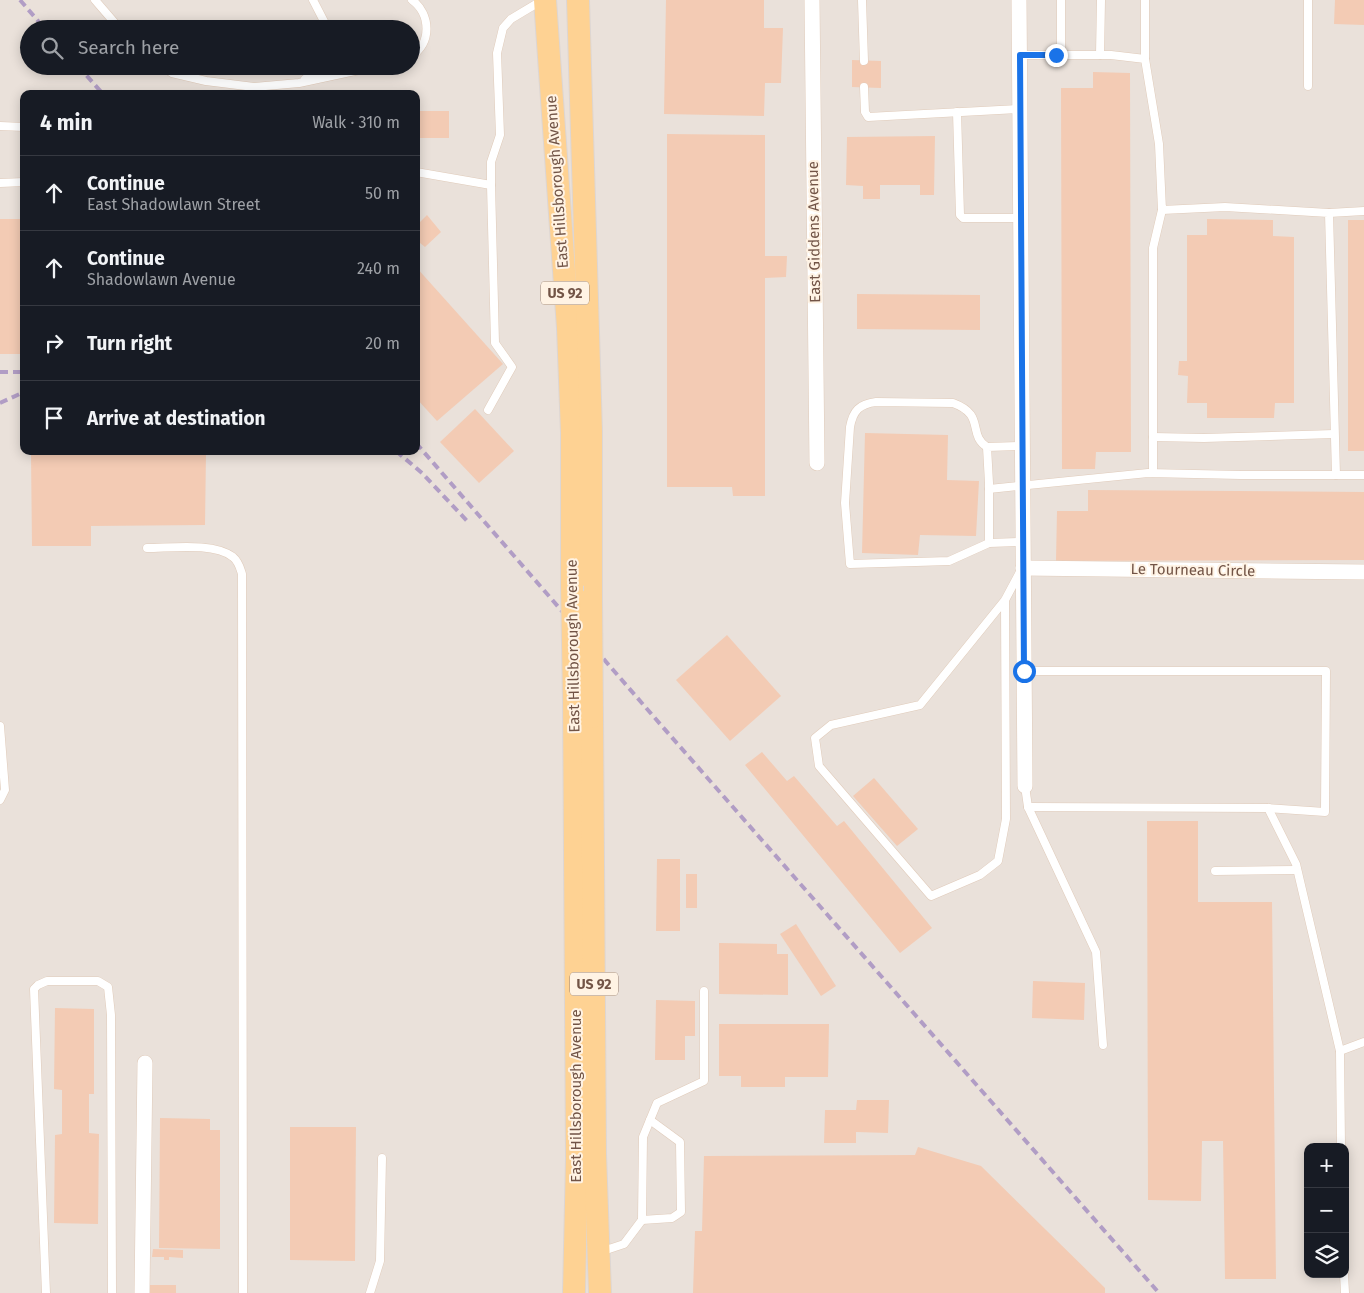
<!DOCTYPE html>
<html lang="en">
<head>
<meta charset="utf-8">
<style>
	body { margin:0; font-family:"Fira Sans",sans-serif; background:#242831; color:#f1f3f6 }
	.controls { position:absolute; right:15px; bottom:15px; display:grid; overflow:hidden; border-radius:10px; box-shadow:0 2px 12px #0003 }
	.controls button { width:45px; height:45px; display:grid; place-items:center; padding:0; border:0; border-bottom:1px solid #363941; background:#171b24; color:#f1f3f6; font:25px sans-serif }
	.stop { position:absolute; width:15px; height:15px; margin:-11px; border:4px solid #1a73e8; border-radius:50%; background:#fff }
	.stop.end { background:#1a73e8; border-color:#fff; box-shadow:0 1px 5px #0008 }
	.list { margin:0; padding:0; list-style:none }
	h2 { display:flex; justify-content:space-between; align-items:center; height:65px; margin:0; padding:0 20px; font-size:21px }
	h2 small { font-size:16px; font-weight:400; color:#9ea1a6 }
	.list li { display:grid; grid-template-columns:32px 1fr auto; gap:15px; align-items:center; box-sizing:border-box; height:75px; padding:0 20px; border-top:1px solid #363941 }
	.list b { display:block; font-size:19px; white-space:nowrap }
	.list p { margin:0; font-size:16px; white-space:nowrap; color:#9ea1a6 }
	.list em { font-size:16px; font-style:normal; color:#9ea1a6 }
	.icon { flex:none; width:28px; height:28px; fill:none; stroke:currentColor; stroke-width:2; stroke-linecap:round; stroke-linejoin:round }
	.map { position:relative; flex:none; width:1364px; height:1293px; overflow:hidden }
	.search { position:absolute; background:#171b24; box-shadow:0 2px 12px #0003; left:20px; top:20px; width:400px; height:55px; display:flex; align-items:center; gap:12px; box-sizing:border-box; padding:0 18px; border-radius:28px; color:#9ea1a6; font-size:19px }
	.panel { position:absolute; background:#171b24; box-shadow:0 2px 12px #0003; left:20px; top:90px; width:400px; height:365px; border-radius:10px }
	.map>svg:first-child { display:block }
	.industrial { fill:#eae1da; fill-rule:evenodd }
	.building { fill:#f3cbb4 }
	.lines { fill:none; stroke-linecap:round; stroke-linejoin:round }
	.lane-casing { stroke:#e0cbba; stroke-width:9 }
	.street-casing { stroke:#e0cbba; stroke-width:16 }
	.primary-casing { stroke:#ddd6d3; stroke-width:24 }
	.lane { stroke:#fff; stroke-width:8 }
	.street { stroke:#fff; stroke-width:15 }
	.primary { stroke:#fed293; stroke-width:22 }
	.rail { stroke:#b19dc5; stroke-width:4; stroke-dasharray:8 5; stroke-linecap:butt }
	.primary-bridge-casing { stroke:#ddd6d3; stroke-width:24; stroke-linecap:butt }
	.primary-bridge { stroke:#fed293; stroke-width:22 }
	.route { stroke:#1a73e8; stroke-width:6 }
	.labels { text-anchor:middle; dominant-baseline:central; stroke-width:4; stroke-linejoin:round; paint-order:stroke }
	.shield { fill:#fff3e4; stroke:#9c8475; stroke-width:1 }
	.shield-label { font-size:14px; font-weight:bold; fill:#725446 }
	.street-label { font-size:15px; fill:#725446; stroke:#fff3e4 }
</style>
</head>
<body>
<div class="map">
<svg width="1364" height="1293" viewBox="0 0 1364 1293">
	<rect width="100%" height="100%" fill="#fdefdd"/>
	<!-- industrial -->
	<path class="industrial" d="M0,0H1364V1293H0ZM29,29H411V66H29ZM24,94H416V451H24ZM1308,1147H1345V1274H1308Z"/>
	<!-- building -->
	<g class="building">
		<polygon points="666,0 764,0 764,28 783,28 781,83 765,83 764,116 664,114"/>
		<polygon points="1335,0 1364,0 1364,25 1334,24"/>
		<polygon points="852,60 881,61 881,88 852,87"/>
		<polygon points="1093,72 1130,73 1131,452 1096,452 1095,469 1062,469 1061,88 1093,88"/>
		<rect x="416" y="111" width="33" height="27"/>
		<polygon points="667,134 765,135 765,256 787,256 786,277 765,278 765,496 733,496 732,487 667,487"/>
		<polygon points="935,136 934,195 920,195 920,185 880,185 880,199 863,199 863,186 846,185 847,137"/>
		<polygon points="427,215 441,232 425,247 420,243 416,247 416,222 418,224"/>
		<rect x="0" y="219" width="24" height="135"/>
		<polygon points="1207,219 1273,220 1273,236 1294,237 1294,403 1275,403 1274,418 1207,418 1207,403 1187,403 1188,376 1178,375 1179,361 1187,361 1187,235 1207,235"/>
		<rect x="1348" y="220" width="16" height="231"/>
		<polygon points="416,267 503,364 437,421 416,398"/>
		<polygon points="857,294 980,295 980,330 857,329"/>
		<polygon points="475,409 514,451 479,483 440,442"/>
		<polygon points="865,433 948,435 947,480 979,481 976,536 920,535 918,555 862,553"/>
		<polygon points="206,453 205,525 91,526 91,546 32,546 31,454"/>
		<polygon points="1088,490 1364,492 1364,560 1056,561 1057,511 1088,511"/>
		<polygon points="727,635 781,696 730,741 676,680"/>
		<polygon points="762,752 787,781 794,776 837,826 844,821 932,928 900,953 745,765"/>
		<polygon points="874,778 918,829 897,846 853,796"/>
		<polygon points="1147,821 1198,821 1198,902 1272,902 1276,1279 1225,1279 1223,1141 1202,1141 1201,1201 1148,1200"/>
		<polygon points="657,859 680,859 680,931 656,931"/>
		<rect x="686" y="874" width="11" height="34"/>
		<polygon points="796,924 836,986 821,996 780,934"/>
		<polygon points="719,943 777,944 777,954 788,954 788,995 719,994"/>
		<polygon points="1033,981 1085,983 1084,1020 1032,1018"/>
		<polygon points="656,1000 695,1001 695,1036 685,1036 685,1060 655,1060"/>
		<polygon points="55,1008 94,1009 94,1094 89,1094 89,1133 99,1134 98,1224 54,1223 55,1135 62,1134 62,1090 54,1089"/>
		<polygon points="719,1024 829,1024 828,1077 785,1077 785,1087 741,1087 741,1076 719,1076"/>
		<polygon points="857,1100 889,1100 888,1133 856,1132 856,1143 824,1143 825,1110 856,1110"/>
		<polygon points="160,1118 210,1119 210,1130 220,1130 220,1249 159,1248"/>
		<polygon points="290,1127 356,1127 355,1261 290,1260"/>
		<polygon points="918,1147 981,1166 1105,1288 1105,1293 693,1293 695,1231 702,1231 704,1156 915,1155"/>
		<polygon points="153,1249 183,1250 183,1258 169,1257 169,1260 164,1260 164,1257 152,1257"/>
		<rect x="149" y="1285" width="27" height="8"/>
	</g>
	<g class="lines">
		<!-- lane casing -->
		<g class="lane-casing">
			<g id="lane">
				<polyline points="95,0 120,29"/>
				<polyline points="313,0 328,29"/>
				<polyline points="862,0 864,61"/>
				<polyline points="1061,0 1061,55"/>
				<polyline points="1100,55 1101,0"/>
				<path d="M411,56C432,44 431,14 412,0"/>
				<polyline points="1145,59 1145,0"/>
				<polyline points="162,66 172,73 206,81 254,87 299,83 378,66"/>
				<polyline points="305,79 326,66"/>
				<polyline points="1308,86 1308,0"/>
				<polyline points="864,87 865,112 868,117 1020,109"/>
				<polyline points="957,112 960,215 963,218 1021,218"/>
				<polyline points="0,126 24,127"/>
				<polyline points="416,172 491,185"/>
				<polyline points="0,183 24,182"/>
				<polyline points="1329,213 1364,211"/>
				<polyline points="488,410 512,367 495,343 491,185 491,162 500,135 497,53 503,28 511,19 541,1"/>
				<polyline points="1153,437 1204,438 1334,434"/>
				<polyline points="1022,446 987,447 989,483 989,543 1022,542"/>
				<path d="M987,447C967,434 986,415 953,403L876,402C859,404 853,411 850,427L845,503L850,564L949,561L989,543"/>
				<polyline points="1153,473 1153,248 1162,210"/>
				<polyline points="1336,475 1364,475"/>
				<polyline points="989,489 1148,473 1241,475 1336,475 1329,213 1225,207 1162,210 1159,144 1145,59 1111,55 1020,55"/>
				<path d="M147,548C170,548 214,542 233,557C239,562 240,568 242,574L243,1293"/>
				<polyline points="1005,600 1006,819 998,861 980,875 931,896 819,766 815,738 831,725 920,705 1005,600 1020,572"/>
				<polyline points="1024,671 1326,671 1325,812 1268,808 1028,807"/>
				<polyline points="0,726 5,790 0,800"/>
				<polyline points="1025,786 1028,807 1096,952 1103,1045"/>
				<polyline points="1268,808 1296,864 1340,1051 1364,1042"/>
				<polyline points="1215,871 1297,870"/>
				<polyline points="1340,1051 1341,1147"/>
				<polyline points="642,1220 672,1218 681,1212 680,1142 650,1120"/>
				<polyline points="600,1252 624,1244 642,1220 643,1137 657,1103 704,1081 704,991"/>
				<polyline points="1344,1274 1345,1293"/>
				<polyline points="46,1293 34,989 38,985 47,981 98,981 108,987 111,1015 112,1293"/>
				<polyline points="370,1293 380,1261 382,1158"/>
			</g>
		</g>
		<!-- street casing -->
		<g class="street-casing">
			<g id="street">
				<polyline points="812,0 817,463"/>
				<path d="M1019,0C1022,262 1022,524 1025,786"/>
				<polyline points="1023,568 1364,572"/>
				<polyline points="142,1293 145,1063"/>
			</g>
		</g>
		<!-- primary casing -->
		<g class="primary-casing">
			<g id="primary">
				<polyline points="545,0 568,328 572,433 572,586"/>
				<polyline points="578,0 591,432 591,599"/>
				<polyline points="574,700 577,1158 574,1293"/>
				<polyline points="592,717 595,1154 600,1293"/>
			</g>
		</g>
		<!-- lane -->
		<use href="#lane" class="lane"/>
		<!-- street -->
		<use href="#street" class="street"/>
		<!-- primary -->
		<use href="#primary" class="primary"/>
		<!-- rail -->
		<g class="rail">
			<polyline points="20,0 45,29"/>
			<polyline points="78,66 103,94"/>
			<polyline points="0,372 24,372"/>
			<polyline points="0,403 24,392"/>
			<polyline points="416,443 654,717 1159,1293"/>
			<polyline points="396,451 422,473 469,523"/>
		</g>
		<!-- primary-bridge casing -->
		<g class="primary-bridge-casing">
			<g id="primary-bridge">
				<polyline points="572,586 574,700"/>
				<polyline points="591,599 592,717"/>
			</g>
		</g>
		<!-- primary-bridge -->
		<use href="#primary-bridge" class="primary-bridge"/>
	</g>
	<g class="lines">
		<!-- route -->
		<polyline class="route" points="1024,671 1020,55 1056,55"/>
	</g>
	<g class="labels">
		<!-- shield labels -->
		<g class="shield">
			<rect x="541" y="281.5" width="48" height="23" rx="4"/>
			<rect x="570" y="972.5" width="48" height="23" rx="4"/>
		</g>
		<g class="shield-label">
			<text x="565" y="293">US 92</text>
			<text x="594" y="984">US 92</text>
		</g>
		<!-- street labels -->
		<g class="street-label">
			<text transform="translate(557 182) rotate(-94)">East Hillsborough Avenue</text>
			<text transform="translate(814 232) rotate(-91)">East Giddens Avenue</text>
			<text transform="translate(1193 570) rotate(1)">Le Tourneau Circle</text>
			<text transform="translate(573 646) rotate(-91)">East Hillsborough Avenue</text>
			<text transform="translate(576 1096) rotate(-90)">East Hillsborough Avenue</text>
		</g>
	</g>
</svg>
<div class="controls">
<button>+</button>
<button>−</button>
<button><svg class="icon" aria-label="layers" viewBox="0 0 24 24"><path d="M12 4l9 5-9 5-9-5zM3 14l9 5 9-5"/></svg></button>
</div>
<div class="stop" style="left:1024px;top:671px"></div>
<div class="stop end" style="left:1056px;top:55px"></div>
<div class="search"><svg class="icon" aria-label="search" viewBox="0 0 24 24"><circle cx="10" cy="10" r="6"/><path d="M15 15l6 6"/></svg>Search here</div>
<section class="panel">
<h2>4 min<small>Walk · 310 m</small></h2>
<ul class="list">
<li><svg class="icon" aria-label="ahead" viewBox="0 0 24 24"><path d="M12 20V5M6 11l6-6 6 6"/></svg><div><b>Continue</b><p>East Shadowlawn Street</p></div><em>50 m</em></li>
<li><svg class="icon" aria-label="ahead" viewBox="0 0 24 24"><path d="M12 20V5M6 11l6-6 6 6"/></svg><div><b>Continue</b><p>Shadowlawn Avenue</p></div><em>240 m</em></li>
<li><svg class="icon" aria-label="right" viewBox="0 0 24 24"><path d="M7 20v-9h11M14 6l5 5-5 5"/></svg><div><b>Turn right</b></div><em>20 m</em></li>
<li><svg class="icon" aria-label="arrive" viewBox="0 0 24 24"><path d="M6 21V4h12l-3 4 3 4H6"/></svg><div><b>Arrive at destination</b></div></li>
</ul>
</section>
</div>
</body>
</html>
